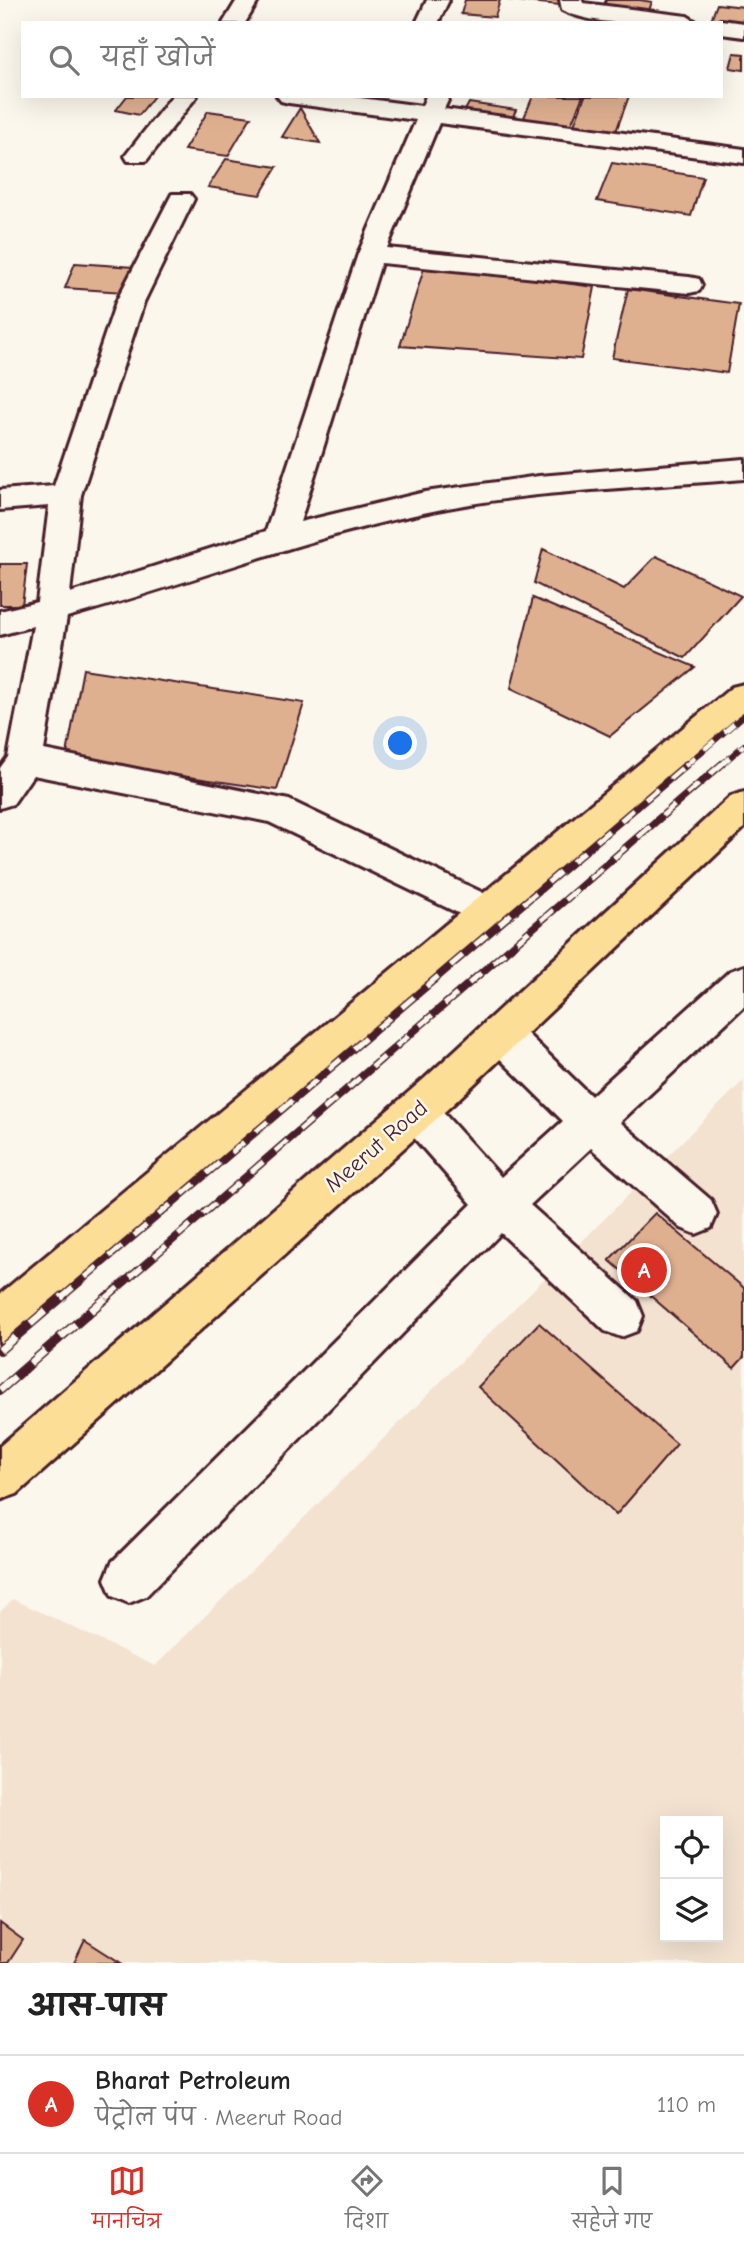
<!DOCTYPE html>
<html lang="hi">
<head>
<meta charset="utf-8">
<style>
	body { margin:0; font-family:"Comic Neue","Playpen Sans Deva",sans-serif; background:#f6f6f6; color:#222 }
	.controls { position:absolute; right:21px; bottom:21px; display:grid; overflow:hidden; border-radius:0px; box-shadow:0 7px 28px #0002 }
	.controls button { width:63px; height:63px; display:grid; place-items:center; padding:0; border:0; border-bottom:2px solid #e0e0e0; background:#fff; color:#222; font:35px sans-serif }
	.you { position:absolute; left:401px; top:744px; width:24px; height:24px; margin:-18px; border:5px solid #fff; border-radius:50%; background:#1a73e8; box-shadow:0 0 0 10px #1a73e833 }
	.badge { display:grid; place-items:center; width:46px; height:46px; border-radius:50%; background:#d93025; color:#fff; font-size:23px; font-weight:700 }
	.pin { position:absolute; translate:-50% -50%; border:4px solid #fff; box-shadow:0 2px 7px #0006 }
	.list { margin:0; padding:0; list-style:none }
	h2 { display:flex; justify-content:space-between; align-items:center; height:91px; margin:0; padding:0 28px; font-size:30px }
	h2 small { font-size:23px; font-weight:400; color:#767676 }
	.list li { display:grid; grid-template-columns:46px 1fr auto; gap:21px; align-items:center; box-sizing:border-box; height:98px; padding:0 28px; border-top:2px solid #e0e0e0 }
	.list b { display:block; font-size:26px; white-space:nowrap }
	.list p { margin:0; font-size:23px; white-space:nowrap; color:#767676 }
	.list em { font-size:23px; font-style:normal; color:#767676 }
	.icon { flex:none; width:38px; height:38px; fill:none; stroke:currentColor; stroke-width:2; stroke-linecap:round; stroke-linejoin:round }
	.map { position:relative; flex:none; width:744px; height:1963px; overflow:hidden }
	.search { position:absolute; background:#fff; box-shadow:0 7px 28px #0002; left:21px; right:21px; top:21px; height:77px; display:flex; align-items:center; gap:18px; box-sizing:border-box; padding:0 24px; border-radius:0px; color:#767676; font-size:26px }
	.sheet { height:189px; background:#fff }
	nav { display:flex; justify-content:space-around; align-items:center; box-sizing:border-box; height:98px; border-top:2px solid #e0e0e0; background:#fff; font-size:19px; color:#767676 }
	nav a { display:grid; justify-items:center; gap:4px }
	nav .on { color:#d93025 }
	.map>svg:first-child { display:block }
	.built { fill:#f3e2d0; fill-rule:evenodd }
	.building { fill:#dfb090; stroke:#4a1f2b; stroke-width:2 }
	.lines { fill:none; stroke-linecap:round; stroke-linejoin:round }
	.minor-casing { stroke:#4a1f2b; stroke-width:6 }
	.major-casing { stroke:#4a1f2b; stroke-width:6 }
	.minor { fill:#fbf7ec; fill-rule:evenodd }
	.major { fill:#fdde96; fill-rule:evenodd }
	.rail-far2-casing { stroke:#4a1f2b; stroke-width:6 }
	.rail-far1-casing { stroke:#4a1f2b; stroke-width:8 }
	.rail-casing { stroke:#4a1f2b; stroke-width:10 }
	.rail-far2 { stroke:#fbf7ec; stroke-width:4.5; stroke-dasharray:13; stroke-linecap:butt }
	.rail-far1 { stroke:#fbf7ec; stroke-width:5; stroke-dasharray:16; stroke-linecap:butt }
	.rail { stroke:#fbf7ec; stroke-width:7; stroke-dasharray:20; stroke-linecap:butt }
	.labels { text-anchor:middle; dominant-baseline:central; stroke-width:5; stroke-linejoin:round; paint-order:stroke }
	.street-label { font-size:23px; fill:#4a1f2b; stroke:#fbf7ec }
</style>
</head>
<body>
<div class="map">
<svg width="744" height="1963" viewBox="0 0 744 1963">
	<rect width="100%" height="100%" fill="#fbf7ec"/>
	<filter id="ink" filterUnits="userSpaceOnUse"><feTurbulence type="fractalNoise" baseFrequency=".0143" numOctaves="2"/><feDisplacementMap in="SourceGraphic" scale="14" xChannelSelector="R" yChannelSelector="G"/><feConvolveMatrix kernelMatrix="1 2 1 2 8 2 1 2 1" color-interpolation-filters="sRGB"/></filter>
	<g filter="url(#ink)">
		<!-- built -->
		<path class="built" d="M744,1080V1963H0V1612L13,1599L155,1666ZM665,1821H718V1937H665Z"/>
		<!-- building -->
		<g class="building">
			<polygon points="465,0 500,0 495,17 461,14"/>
			<polygon points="507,0 561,0 560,5"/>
			<polygon points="606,0 640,0 652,2 648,13 603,7"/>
			<polygon points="717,4 744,7 744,25 711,20"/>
			<polygon points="734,53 744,54 744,70 730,68"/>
			<polygon points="127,96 154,96 139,115 116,110"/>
			<polygon points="533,96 583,96 570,127 523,120"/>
			<polygon points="585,96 629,96 615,134 573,128"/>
			<polygon points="469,103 516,110 511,121 463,114"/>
			<polygon points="300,108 320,143 282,137"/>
			<polygon points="208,111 251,117 228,156 184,150"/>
			<polygon points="226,159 277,167 260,195 208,187"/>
			<polygon points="612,163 703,177 691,216 597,201"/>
			<polygon points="75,263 133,267 124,292 65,288"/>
			<polygon points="425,265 595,287 581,359 400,346"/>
			<polygon points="628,289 739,304 727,373 612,358"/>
			<polygon points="543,549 624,589 656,556 741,596 685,658 534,583"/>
			<polygon points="0,564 27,564 22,605 0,605"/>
			<polygon points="533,598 695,667 610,736 511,688"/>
			<polygon points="83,669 304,703 277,790 66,759"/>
			<polygon points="655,1213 744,1288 744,1357 734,1368 609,1260"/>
			<polygon points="539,1323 677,1444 616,1515 478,1387"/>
			<polygon points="0,1923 23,1940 8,1963 0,1963"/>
			<polygon points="85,1940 121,1963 74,1963"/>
		</g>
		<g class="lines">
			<!-- minor casing -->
			<g class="minor-casing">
				<g id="minor">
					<polygon points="237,0 259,0 245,23 223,23"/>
					<polygon points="427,0 449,0 438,23 416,23"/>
					<path d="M560,0H582L583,3L687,16L698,23C658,23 598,28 562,10Z"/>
					<polygon points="721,20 744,23 744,37 721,34 721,23 713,23"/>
					<polygon points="172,96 197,96 146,161 128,161 125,156"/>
					<path d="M277,96H345L422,106L426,96H450L444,109L744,149V163L439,123L387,248L689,277L699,279L702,285L699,291L689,293L381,263L300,522L425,492L539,476L744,459V479C638,488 527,490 423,513C301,539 187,584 67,617L44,750L289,800L500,901L506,912L500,923L487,927L269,822L33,775L13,804L0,808V768L8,757L33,626L0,635V611L37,602L49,506L0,510V490L54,486L116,302L172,194H190L194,199L144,302L81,495L70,593L266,531L358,254L416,120L289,103L281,101Z"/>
					<polygon points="744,966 744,1006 620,1122 711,1200 717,1214 711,1228 696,1234 681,1228 591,1148 530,1205 637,1301 643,1316 637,1331 621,1337 605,1331 501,1233 146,1596 129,1603 112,1596 105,1579 112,1562 472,1204 402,1124 396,1111 402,1098 416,1093 430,1098 501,1177 563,1121 486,1045 480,1033 486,1021 500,1016 514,1021 591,1096 730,971"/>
				</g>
			</g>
			<!-- major casing -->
			<g class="major-casing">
				<g id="major">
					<polygon points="744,684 744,715 16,1337 0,1343 0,1294 732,687"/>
					<polygon points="744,792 744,828 453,1104 17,1494 0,1500 0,1446 425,1078 731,796"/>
				</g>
			</g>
			<!-- minor -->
			<use href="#minor" class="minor"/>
			<!-- major -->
			<use href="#major" class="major"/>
			<!-- rail-far2 casing -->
			<g class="rail-far2-casing">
				<g id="rail-far2">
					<polyline points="685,766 744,715"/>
					<polyline points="720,766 744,745"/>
				</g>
			</g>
			<!-- rail-far1 casing -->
			<g class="rail-far1-casing">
				<g id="rail-far1">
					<polyline points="61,1298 687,764"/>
					<polyline points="106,1298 722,764"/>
				</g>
			</g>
			<!-- rail casing -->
			<g class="rail-casing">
				<g id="rail">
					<polyline points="0,1350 63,1296"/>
					<polyline points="0,1390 108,1296"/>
				</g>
			</g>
			<!-- rail-far2 -->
			<use href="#rail-far2" class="rail-far2"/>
			<!-- rail-far1 -->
			<use href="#rail-far1" class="rail-far1"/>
			<!-- rail -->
			<use href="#rail" class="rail"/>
		</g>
	</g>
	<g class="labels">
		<!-- street labels -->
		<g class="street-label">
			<text transform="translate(376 1146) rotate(-41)">Meerut Road</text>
		</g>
	</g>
</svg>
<div class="controls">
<button><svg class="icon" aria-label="locate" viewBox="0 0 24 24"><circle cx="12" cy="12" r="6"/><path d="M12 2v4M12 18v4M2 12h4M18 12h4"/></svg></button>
<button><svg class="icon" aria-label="layers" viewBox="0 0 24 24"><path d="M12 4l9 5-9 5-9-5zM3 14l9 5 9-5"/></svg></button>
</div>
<div class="you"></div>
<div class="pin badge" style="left:644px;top:1270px">A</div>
<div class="search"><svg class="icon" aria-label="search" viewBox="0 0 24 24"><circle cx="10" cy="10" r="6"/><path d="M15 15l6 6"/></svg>यहाँ खोजें</div>
</div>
<section class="sheet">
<h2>आस-पास<small></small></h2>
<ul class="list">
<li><span class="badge">A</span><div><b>Bharat Petroleum</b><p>पेट्रोल पंप · Meerut Road</p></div><em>110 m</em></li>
</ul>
</section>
<nav>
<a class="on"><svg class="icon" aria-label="map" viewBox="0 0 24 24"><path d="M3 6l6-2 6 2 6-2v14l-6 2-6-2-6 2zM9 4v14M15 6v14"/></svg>मानचित्र</a>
<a><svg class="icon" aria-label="directions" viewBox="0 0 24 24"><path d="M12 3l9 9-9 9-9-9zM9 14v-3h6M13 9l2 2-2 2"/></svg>दिशा</a>
<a><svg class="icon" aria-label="saved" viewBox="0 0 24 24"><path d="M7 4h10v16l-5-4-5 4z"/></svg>सहेजे गए</a>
</nav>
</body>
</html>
